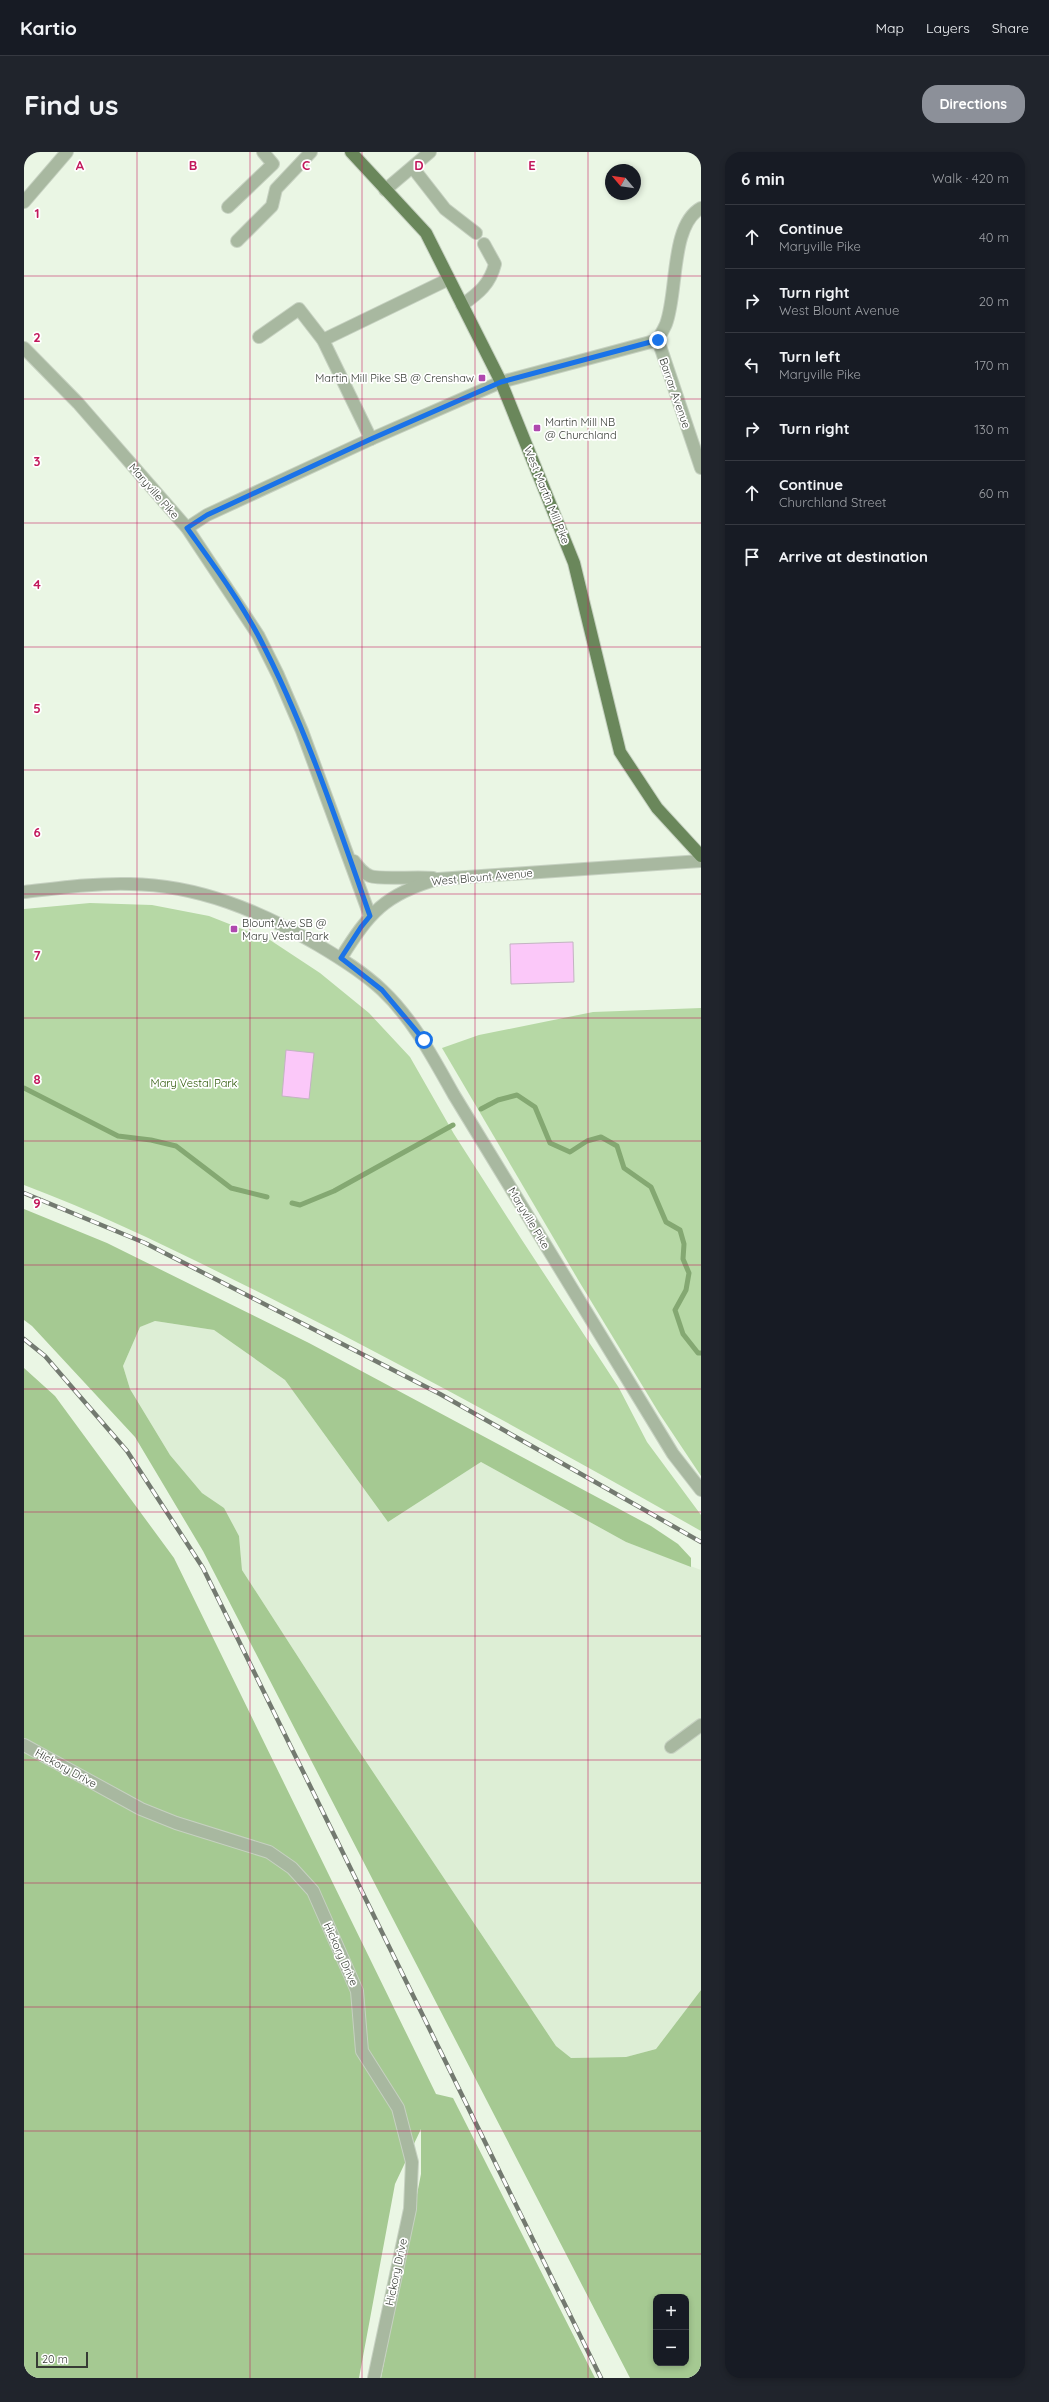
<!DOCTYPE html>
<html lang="en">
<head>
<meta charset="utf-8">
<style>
	body { margin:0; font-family:Quicksand,sans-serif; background:#20242c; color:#f1f3f6 }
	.controls { position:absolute; right:12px; bottom:12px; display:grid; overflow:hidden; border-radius:8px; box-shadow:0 2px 6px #0003 }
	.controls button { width:36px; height:36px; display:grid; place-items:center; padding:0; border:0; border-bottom:1px solid #363941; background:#171b24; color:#f1f3f6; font:20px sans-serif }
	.compass { position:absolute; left:581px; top:12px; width:36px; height:36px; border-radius:50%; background:#171b24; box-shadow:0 2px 6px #0003; rotate:299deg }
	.scale { position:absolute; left:12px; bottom:10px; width:52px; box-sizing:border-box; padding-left:4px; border:2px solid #373c35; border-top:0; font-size:11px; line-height:14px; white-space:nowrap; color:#373c35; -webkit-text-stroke:3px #fff; paint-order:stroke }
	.stop { position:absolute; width:12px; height:12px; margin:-9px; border:3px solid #1a73e8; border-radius:50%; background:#fff }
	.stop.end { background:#1a73e8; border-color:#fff; box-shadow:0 1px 4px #0008 }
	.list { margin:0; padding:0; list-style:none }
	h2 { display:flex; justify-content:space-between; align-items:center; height:52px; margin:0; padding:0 16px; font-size:17px }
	h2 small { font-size:13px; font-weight:400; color:#9ea1a6 }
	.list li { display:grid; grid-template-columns:26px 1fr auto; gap:12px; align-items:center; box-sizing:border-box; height:64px; padding:0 16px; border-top:1px solid #363941 }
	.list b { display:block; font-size:15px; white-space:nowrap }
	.list p { margin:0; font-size:13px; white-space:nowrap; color:#9ea1a6 }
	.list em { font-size:13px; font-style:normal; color:#9ea1a6 }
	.icon { flex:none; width:22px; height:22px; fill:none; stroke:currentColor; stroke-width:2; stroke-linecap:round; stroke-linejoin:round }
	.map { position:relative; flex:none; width:677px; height:2226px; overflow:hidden; border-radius:16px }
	header { display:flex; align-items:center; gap:24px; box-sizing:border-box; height:56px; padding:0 20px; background:#171b24; border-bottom:1px solid #363941 }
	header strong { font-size:19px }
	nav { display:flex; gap:22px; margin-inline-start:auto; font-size:14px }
	.intro { display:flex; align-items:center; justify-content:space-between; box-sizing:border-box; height:96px; padding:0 24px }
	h1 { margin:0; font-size:28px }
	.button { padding:10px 18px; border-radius:16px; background:#8c9099; color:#fff; font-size:14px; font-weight:700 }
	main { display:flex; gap:24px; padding:0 24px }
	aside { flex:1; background:#171b24; border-radius:16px; box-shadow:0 2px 6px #0003 }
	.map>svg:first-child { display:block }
	.built { fill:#ddeed5 }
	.green { fill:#b6d8a5 }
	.forest { fill:#a5c992; fill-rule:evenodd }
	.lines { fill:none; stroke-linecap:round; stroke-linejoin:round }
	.stream { stroke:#84a872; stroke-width:5 }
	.building { fill:#fbc8f9; stroke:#c3b3c2 }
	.minor-casing { stroke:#c6d1c1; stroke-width:14 }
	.major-casing { stroke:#c6d1c1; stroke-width:14 }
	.minor { stroke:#a8b8a0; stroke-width:12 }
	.major { stroke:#6a875b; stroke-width:12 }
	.rail-casing { stroke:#737a70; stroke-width:4.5 }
	.rail { stroke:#fff; stroke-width:3; stroke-dasharray:9; stroke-linecap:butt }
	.route { stroke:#1a73e8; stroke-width:5 }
	.grid { fill:none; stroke:#c2185b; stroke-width:1; stroke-opacity:0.55 }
	.poi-dot { fill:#af49ae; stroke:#fff; stroke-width:1.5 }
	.labels { text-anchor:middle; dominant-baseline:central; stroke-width:3.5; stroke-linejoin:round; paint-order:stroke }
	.poi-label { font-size:11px; fill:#373c35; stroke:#fff; text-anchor:start }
	.street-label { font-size:11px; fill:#373c35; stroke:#fff }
	.park-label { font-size:11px; fill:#295503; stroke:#fff }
	.grid-label { font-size:13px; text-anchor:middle; font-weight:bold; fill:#c2185b; stroke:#fff; stroke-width:3.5; stroke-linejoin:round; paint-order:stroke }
</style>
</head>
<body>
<header>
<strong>Kartio</strong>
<nav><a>Map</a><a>Layers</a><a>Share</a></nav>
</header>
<div class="intro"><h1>Find us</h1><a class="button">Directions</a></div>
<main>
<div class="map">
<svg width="677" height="2226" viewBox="0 0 677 2226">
	<rect width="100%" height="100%" fill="#eaf6e4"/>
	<!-- built -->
	<polygon class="built" points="131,1169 190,1178 261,1228 364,1370 457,1310 602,1390 677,1418 677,1838 632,1897 602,1905 546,1906 532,1894 327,1587 218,1418 215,1384 200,1357 178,1341 146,1303 106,1237 99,1214 116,1175"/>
	<!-- green -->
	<g class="green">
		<path d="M66,751L128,753L185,764L246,788L296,821L345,861L386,905L430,982L496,1085L595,1236L623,1290L677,1363V1379C539,1301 401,1224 260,1153C175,1110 90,1067 0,1033V757Z"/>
		<polygon points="677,856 677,1324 635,1261 556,1131 418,896 455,883 569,860"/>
	</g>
	<!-- forest -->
	<g class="forest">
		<path d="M0,1057L83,1091L285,1191L627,1374L654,1392L667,1406V1415L602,1390L457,1310L364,1370L261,1228L190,1178L131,1169L116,1175L99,1214L106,1237L146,1303L178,1341L200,1356L215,1384L218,1418L327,1587L532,1894L547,1906L602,1905L632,1897L677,1838V2226H606L179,1399L111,1285L8,1174L0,1168ZM632,2145H662V2211H632Z"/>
		<polygon points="0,1216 31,1244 150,1406 412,1942 429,1946 571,2226 357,2226 397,2022 397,1977 371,2032 335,2226 0,2226"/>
	</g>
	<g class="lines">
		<!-- stream -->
		<g class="stream">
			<polyline points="0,936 94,984 127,988 152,994 207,1036 243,1045"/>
			<polyline points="457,957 474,948 493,943 511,955 526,991 546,1000 563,989 577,985 593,994 600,1016 627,1035 642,1070 656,1078 660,1092 659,1107 665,1121 662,1138 651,1158 659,1182 674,1201 677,1201"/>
			<polyline points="268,1051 276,1053 310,1039 429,973"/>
		</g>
	</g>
	<!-- building -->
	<g class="building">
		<polygon points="549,790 550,830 487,832 486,792"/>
		<polygon points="262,898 290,901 285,947 258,944"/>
	</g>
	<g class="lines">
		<!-- minor casing -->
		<g class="minor-casing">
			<g id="minor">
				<polyline points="389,16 421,57 452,81"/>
				<polyline points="361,38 406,0"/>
				<polyline points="0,50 43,0"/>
				<polyline points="204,55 249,12 239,0"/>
				<polyline points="213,89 248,54 252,37 287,0"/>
				<path d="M438,153C455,141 466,132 471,112L460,92"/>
				<polyline points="235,185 275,157 299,188 347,287"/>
				<polyline points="299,188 425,127"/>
				<polyline points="634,188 677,316"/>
				<polyline points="0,196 54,251 163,376 234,483 254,523 278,579 346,764"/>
				<path d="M163,376L183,363L347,287L477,230L634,188C636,183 640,177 642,172C654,141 646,73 677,56"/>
				<path d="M330,709C334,715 339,721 346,724C357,728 393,724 409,726"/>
				<path d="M0,740C35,736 70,731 106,732C174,733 236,759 294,793C316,806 339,820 358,838C389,867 409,906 430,943L649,1302L677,1338"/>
				<path d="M317,806C345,761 361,742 414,727L677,709"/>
				<polyline points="0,1593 117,1657 152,1671 245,1700 268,1716 289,1739 333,1839 338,1899 374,1956 388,2010 386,2057 350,2226"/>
				<polyline points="647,1595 677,1573"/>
			</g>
		</g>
		<!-- major casing -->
		<g class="major-casing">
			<polyline id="major" points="327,0 402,81 477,230 550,411 596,600 633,656 677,704"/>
		</g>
		<!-- minor -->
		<use href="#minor" class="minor"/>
		<!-- major -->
		<use href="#major" class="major"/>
		<!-- rail casing -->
		<g class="rail-casing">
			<g id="rail">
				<polyline points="0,1041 121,1091 416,1242 677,1390"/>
				<polyline points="0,1187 21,1204 103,1299 179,1416 577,2226"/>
			</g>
		</g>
		<!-- rail -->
		<use href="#rail" class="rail"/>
	</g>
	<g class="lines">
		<!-- route -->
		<path class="route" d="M400,888L358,838L317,806L337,775L346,764C313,670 281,573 235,485C215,447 188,411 163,376L183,363L347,287L477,230L634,188"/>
	</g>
	<!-- grid -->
	<path class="grid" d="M113,0V2226M226,0V2226M338,0V2226M451,0V2226M564,0V2226M0,124H677M0,247H677M0,371H677M0,495H677M0,618H677M0,742H677M0,866H677M0,989H677M0,1113H677M0,1237H677M0,1360H677M0,1484H677M0,1608H677M0,1731H677M0,1855H677M0,1979H677M0,2102H677"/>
	<!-- markers -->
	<g class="poi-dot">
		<rect x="454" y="222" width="8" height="8" rx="2"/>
		<rect x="509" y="272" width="8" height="8" rx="2"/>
		<rect x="206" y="773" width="8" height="8" rx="2"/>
	</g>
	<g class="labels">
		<!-- poi labels -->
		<g class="poi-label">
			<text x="450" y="226" text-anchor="end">Martin Mill Pike SB @ Crenshaw</text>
			<text x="521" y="270">Martin Mill NB<tspan x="521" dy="13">@ Churchland</tspan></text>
			<text x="218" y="771">Blount Ave SB @<tspan x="218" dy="13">Mary Vestal Park</tspan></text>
		</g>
		<!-- street labels -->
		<g class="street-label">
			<text transform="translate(651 241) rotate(71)">Barrar Avenue</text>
			<text transform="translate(130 339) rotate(49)">Maryville Pike</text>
			<text transform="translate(523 343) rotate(68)">West Martin Mill Pike</text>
			<text transform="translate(458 725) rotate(-5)">West Blount Avenue</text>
			<text transform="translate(505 1066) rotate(59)">Maryville Pike</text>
			<text transform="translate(42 1616) rotate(29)">Hickory Drive</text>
			<text transform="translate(317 1802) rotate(66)">Hickory Drive</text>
			<text transform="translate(372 2120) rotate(-78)">Hickory Drive</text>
		</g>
		<!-- park labels -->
		<g class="park-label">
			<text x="170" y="931">Mary Vestal Park</text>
		</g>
	</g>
	<g class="grid-label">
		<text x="56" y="18">A</text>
		<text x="169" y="18">B</text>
		<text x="282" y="18">C</text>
		<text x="395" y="18">D</text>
		<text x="508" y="18">E</text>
		<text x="13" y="66">1</text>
		<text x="13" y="190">2</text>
		<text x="13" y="314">3</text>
		<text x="13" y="437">4</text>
		<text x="13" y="561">5</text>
		<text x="13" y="685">6</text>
		<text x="13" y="808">7</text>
		<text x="13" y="932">8</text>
		<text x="13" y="1056">9</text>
	</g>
</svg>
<div class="controls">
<button>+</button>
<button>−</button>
</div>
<svg class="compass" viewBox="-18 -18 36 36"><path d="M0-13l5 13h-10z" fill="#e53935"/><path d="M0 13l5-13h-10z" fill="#9ea1a6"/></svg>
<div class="scale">20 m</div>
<div class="stop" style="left:400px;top:888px"></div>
<div class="stop end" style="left:634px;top:188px"></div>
</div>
<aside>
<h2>6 min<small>Walk · 420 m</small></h2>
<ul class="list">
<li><svg class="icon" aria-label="ahead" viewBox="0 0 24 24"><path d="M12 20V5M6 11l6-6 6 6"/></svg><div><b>Continue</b><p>Maryville Pike</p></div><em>40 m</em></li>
<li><svg class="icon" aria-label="right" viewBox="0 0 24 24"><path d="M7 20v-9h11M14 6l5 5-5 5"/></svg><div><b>Turn right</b><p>West Blount Avenue</p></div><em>20 m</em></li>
<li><svg class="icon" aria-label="left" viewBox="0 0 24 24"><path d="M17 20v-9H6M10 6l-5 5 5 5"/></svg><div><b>Turn left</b><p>Maryville Pike</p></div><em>170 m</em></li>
<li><svg class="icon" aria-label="right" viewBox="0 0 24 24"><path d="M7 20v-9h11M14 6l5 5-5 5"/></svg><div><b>Turn right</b></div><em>130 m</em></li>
<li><svg class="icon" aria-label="ahead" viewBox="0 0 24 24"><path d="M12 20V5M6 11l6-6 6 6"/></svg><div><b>Continue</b><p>Churchland Street</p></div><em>60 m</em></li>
<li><svg class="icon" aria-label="arrive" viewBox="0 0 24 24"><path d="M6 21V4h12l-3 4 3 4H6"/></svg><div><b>Arrive at destination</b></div></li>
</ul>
</aside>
</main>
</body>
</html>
